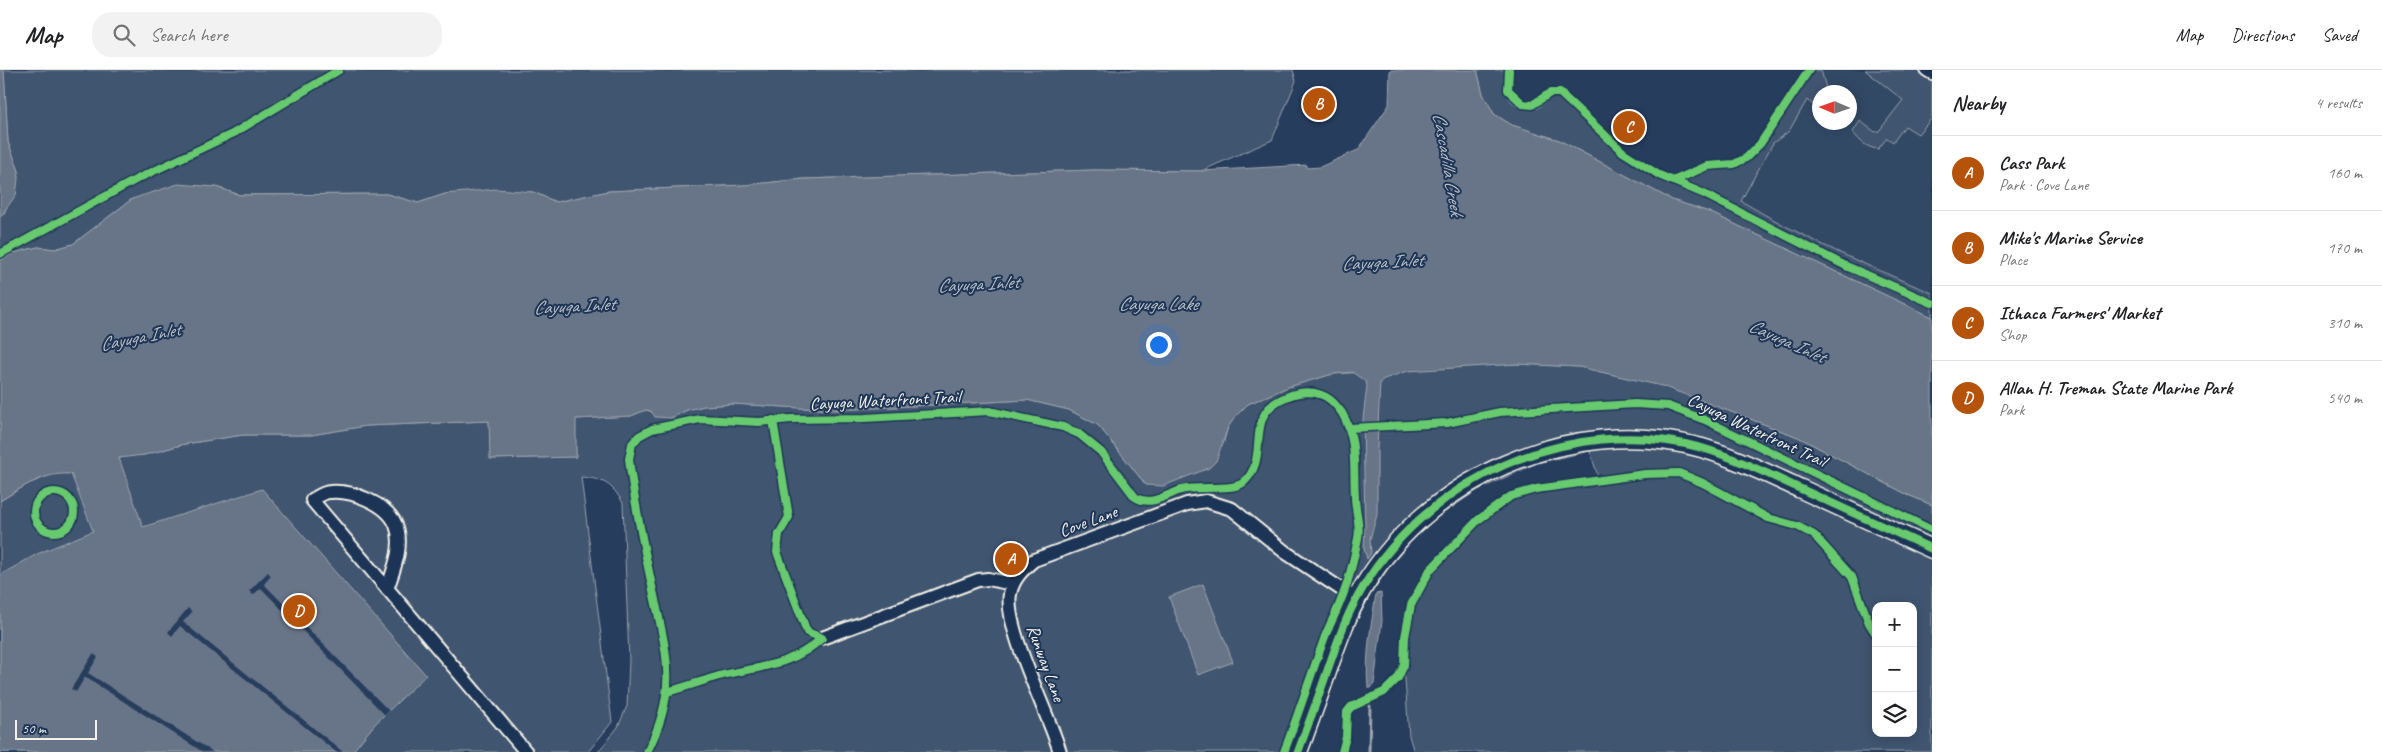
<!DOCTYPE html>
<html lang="en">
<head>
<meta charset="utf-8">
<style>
	body { margin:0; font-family:Caveat,sans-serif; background:#f2f2f2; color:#202124 }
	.controls { position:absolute; right:15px; bottom:15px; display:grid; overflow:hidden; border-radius:10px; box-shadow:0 2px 12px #0003 }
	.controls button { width:45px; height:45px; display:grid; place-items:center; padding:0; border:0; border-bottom:1px solid #e0e0e0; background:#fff; color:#202124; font:25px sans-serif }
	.compass { position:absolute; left:1812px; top:15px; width:45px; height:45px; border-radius:50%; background:#fff; box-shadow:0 2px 12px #0003; rotate:272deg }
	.scale { position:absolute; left:15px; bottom:12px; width:82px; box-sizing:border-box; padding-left:5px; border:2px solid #f4f1e8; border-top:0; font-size:14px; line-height:18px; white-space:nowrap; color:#f4f1e8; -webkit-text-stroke:4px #1d3557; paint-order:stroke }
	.you { position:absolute; left:1158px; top:274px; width:18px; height:18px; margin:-12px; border:4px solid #fff; border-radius:50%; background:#1a73e8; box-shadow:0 0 0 8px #1a73e833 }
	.badge { display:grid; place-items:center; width:32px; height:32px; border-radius:50%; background:#b45309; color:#fff; font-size:16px; font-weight:700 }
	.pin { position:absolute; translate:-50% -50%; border:2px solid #fff; box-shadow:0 1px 5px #0006 }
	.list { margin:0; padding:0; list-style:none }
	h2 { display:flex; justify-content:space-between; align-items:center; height:65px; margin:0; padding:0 20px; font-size:21px }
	h2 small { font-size:16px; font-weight:400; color:#757577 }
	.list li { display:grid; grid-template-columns:32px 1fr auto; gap:15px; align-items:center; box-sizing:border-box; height:75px; padding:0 20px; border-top:1px solid #e0e0e0 }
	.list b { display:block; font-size:19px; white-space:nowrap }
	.list p { margin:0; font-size:16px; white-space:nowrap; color:#757577 }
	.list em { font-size:16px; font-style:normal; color:#757577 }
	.icon { flex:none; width:28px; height:28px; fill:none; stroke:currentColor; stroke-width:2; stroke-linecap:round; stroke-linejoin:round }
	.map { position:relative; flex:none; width:1932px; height:682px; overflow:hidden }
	header { display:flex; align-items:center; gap:30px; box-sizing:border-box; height:70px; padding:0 25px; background:#fff; border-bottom:1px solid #e0e0e0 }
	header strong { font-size:24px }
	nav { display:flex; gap:28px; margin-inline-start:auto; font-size:18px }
	.search { width:350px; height:45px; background:#f2f2f2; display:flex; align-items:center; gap:12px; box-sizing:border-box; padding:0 18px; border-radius:20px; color:#757577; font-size:19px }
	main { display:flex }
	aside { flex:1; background:#fff }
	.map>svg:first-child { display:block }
	.built { fill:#334966; fill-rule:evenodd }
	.green { fill:#40546f; stroke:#9aa2ac; fill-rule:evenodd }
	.water { fill:#677588; stroke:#9fa7ae }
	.pier { fill:#263d5d }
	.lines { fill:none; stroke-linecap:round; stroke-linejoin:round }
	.stream { stroke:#9fa7ae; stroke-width:3 }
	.minor-casing { stroke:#f4f1e8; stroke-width:16 }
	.secondary-casing { stroke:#f4f1e8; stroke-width:21 }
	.minor { stroke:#1d3557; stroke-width:12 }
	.secondary { stroke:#1d3557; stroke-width:18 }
	.cycleway-casing { stroke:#1d3557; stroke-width:11 }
	.cycleway { stroke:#67ca6e; stroke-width:8 }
	.labels { text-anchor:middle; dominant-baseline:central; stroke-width:4; stroke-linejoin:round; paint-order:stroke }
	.street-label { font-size:18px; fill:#f4f1e8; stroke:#1d3557 }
	.water-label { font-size:19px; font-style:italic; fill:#bcbfc2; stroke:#1d3557 }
</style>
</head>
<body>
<header>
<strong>Map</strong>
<div class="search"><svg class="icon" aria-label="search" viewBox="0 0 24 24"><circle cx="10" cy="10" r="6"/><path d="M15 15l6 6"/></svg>Search here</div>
<nav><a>Map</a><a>Directions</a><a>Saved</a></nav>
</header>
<main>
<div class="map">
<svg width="1932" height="682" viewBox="0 0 1932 682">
	<rect width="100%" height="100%" fill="#263d5d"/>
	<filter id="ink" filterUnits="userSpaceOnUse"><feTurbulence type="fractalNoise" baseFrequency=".02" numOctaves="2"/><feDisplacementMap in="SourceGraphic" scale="10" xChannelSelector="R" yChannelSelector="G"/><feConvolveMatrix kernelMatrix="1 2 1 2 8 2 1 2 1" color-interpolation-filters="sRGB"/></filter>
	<g filter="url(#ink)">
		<!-- built -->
		<path class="built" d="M1819,0H1932V225L1857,194L1731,131ZM1820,22H1850V52H1820Z"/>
		<!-- green -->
		<g class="green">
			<polygon points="4,0 1293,0 1296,11 1272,70 1201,101 1094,100 803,109 745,115 609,121 556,132 533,122 445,124 418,133 387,124 240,125 216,117 132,129 73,174 55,179 38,177 13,183 0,191 0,147 4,144 19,101 8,72"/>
			<path d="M1477,0H1506C1503,14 1504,31 1520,37L1538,38L1552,27H1559L1624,87L1655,105L1854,205L1932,237V247L1709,142L1672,130L1559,70L1512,55L1494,44L1483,24Z"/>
			<path d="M1813,0H1821L1827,22H1820L1819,39L1807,30L1789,61L1773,73L1741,131C1801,167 1867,196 1932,223V229L1864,201L1682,111L1710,98L1742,96L1757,84Z"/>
			<path d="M1865,0H1917L1932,10V48L1918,64L1905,56L1893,72L1887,68L1878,79C1867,78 1859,71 1853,62L1860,51L1875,62L1879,61L1903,30Z"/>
			<path d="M1516,294L1580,297L1663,316L1798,367L1908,425L1932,435V682H1414L1409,666L1404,595L1407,556L1418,521L1441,487L1511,427L1599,410L1590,381L1537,393L1478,420L1436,448L1410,473L1390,496L1369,527L1291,682H598L618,657L627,636L629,590L623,433C612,414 604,409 581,407L612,652L588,682H0V431L28,414L56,403L71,404L127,386L144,385L185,374L243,365H311L366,356L489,351L491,389L576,387L575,349L631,346L646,340L671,348L687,340L704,336L733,334L836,340L1027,330L1069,340L1098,355L1146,415L1223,375L1228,357L1236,346L1248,334L1288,317L1333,304ZM1876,536H1913V663H1876Z"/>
		</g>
		<!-- water -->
		<g class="water">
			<polygon points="0,0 4,0 8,72 19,101 16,125 0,147"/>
			<path d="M1390,0H1477L1483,24L1494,44L1512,55L1559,70L1672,130L1709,142L1932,247V435L1908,425L1798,367L1662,316L1579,297L1516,294L1408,301L1384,309L1380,312L1377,380V445L1370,469L1371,483L1367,489L1364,478L1365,457L1363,349L1367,316L1366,312L1352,302L1333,304L1288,317L1248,334L1236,346L1228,357L1216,391L1209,398L1163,416L1146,415L1098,355L1069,340L1027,330L836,340L733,334L704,336L687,340L671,348L655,347L651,341L646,340L631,346L576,349V387L490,389L489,351L366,356L311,365H243L185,374L144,385L119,388L143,457L262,419L426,605L375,654L352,682H0V505L37,484L93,461L71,404C44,402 22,417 0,431V191L13,183L38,177L55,179L73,174L132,129L178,114L216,117L240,125L387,124L418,133L445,124L496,119L533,122L556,132L609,121L745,115L803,109L1094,100L1201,101L1307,95V98L1320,97L1358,80L1389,35Z"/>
			<polygon points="1203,514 1233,592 1198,605 1169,527"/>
			<path d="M1381,523L1382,551L1374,614L1371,618H1368C1365,586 1371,556 1376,524Z"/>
		</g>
		<!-- pier -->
		<g class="pier">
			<polygon points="268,502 271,506 264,514 389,641 385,645 261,518 253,525 249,521"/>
			<polygon points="188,538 192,542 183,552 343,682 336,682 180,556 172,566 168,562"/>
			<polygon points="93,584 98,587 88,603 213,682 203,682 85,607 76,622 71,619"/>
		</g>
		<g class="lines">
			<!-- stream -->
			<polyline class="stream" points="1369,682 1370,636"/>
			<!-- minor casing -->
			<g class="minor-casing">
				<g id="minor">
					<polyline points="1927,0 1932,3"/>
					<path d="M387,519C394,499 404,475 396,455C387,433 351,420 330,422C324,422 317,427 312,430L526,682"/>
					<polyline points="822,568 978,510 988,509 1013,514"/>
					<path d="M1060,682C1049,644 1004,558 1010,524C1013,509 1022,500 1034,490L1187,434L1206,431L1232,439L1285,482L1356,529"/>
				</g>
			</g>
			<!-- secondary casing -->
			<g class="secondary-casing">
				<path id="secondary" d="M1298,682C1309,652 1320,623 1330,593C1338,571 1345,548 1357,528C1422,409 1570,342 1702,378C1736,388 1768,404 1801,419C1844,439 1888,459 1932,479"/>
			</g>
			<!-- minor -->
			<use href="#minor" class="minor"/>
			<!-- secondary -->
			<use href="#secondary" class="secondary"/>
			<!-- cycleway casing -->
			<g class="cycleway-casing">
				<g id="cycleway">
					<polyline points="1509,0 1508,20 1523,34 1532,35 1550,23 1560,23 1623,82 1659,105 1702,123 1846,196 1932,233"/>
					<polyline points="1673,111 1707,96 1734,94 1746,88 1760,74 1809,0"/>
					<polyline points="0,184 137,109 234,63 339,0"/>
					<polyline points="1350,358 1447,353 1500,342 1635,334 1668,336 1705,350 1932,460"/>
					<circle cx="54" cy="442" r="20"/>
					<path d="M667,622C685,617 702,611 719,606C759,596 791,597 822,568L807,562L777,482L779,464L789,447L773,350"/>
					<path d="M647,682C680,618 666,582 652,516C643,474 634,431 629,389L632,374L639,366L652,359L700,349L759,352L791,349L865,348L989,341L1063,357L1079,364L1101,382L1135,427C1150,437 1166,425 1181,420C1198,415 1233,422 1244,412C1272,386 1241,345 1286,327C1296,323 1309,321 1319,324C1330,327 1336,335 1342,343C1358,371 1353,397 1355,427C1355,441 1361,455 1358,468C1354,489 1349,511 1341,530C1336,544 1328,557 1323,572C1310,608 1298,645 1284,682"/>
					<path d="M1298,682C1309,652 1320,623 1330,593C1338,571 1345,548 1357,528C1422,409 1570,342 1702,378C1736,388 1768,404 1801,419C1844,439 1888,459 1932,479"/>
					<polyline points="1342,682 1346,667 1347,642 1351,637 1384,622 1398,608 1404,595 1405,567 1411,535 1430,500 1478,450 1511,426 1536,419 1645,404 1679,403 1703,413 1768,448 1797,456 1814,465 1852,507 1869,553 1876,564"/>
				</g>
			</g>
			<!-- cycleway -->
			<use href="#cycleway" class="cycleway"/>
		</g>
	</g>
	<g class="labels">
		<!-- street labels -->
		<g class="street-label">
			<text transform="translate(885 330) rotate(-3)">Cayuga Waterfront Trail</text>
			<text transform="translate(1757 360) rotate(25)">Cayuga Waterfront Trail</text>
			<text transform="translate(1088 451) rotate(-20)">Cove Lane</text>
			<text transform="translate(1046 593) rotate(70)">Runway Lane</text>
		</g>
		<!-- water labels -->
		<g class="water-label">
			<text transform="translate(1448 94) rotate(80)">Cascadilla Creek</text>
			<text transform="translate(1382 192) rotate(-3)">Cayuga Inlet</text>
			<text transform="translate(978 214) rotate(-3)">Cayuga Inlet</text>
			<text x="1158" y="234">Cayuga Lake</text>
			<text transform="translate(574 236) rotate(-3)">Cayuga Inlet</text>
			<text transform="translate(140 267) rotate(-11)">Cayuga Inlet</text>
			<text transform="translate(1787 271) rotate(24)">Cayuga Inlet</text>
		</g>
	</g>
</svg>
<div class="controls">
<button>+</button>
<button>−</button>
<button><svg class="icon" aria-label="layers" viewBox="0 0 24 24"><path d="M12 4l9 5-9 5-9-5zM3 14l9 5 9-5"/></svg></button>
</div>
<svg class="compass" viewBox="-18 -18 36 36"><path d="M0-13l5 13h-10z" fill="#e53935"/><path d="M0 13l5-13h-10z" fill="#757577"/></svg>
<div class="scale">50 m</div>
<div class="you"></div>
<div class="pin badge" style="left:1011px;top:489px">A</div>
<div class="pin badge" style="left:1319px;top:34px">B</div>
<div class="pin badge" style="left:1629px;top:57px">C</div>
<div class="pin badge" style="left:299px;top:541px">D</div>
</div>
<aside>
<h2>Nearby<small>4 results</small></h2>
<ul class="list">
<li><span class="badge">A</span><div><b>Cass Park</b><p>Park · Cove Lane</p></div><em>160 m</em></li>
<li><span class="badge">B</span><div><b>Mike's Marine Service</b><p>Place</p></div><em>170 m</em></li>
<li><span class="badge">C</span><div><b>Ithaca Farmers' Market</b><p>Shop</p></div><em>310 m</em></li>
<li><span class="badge">D</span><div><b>Allan H. Treman State Marine Park</b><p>Park</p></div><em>540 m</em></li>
</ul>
</aside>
</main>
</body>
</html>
